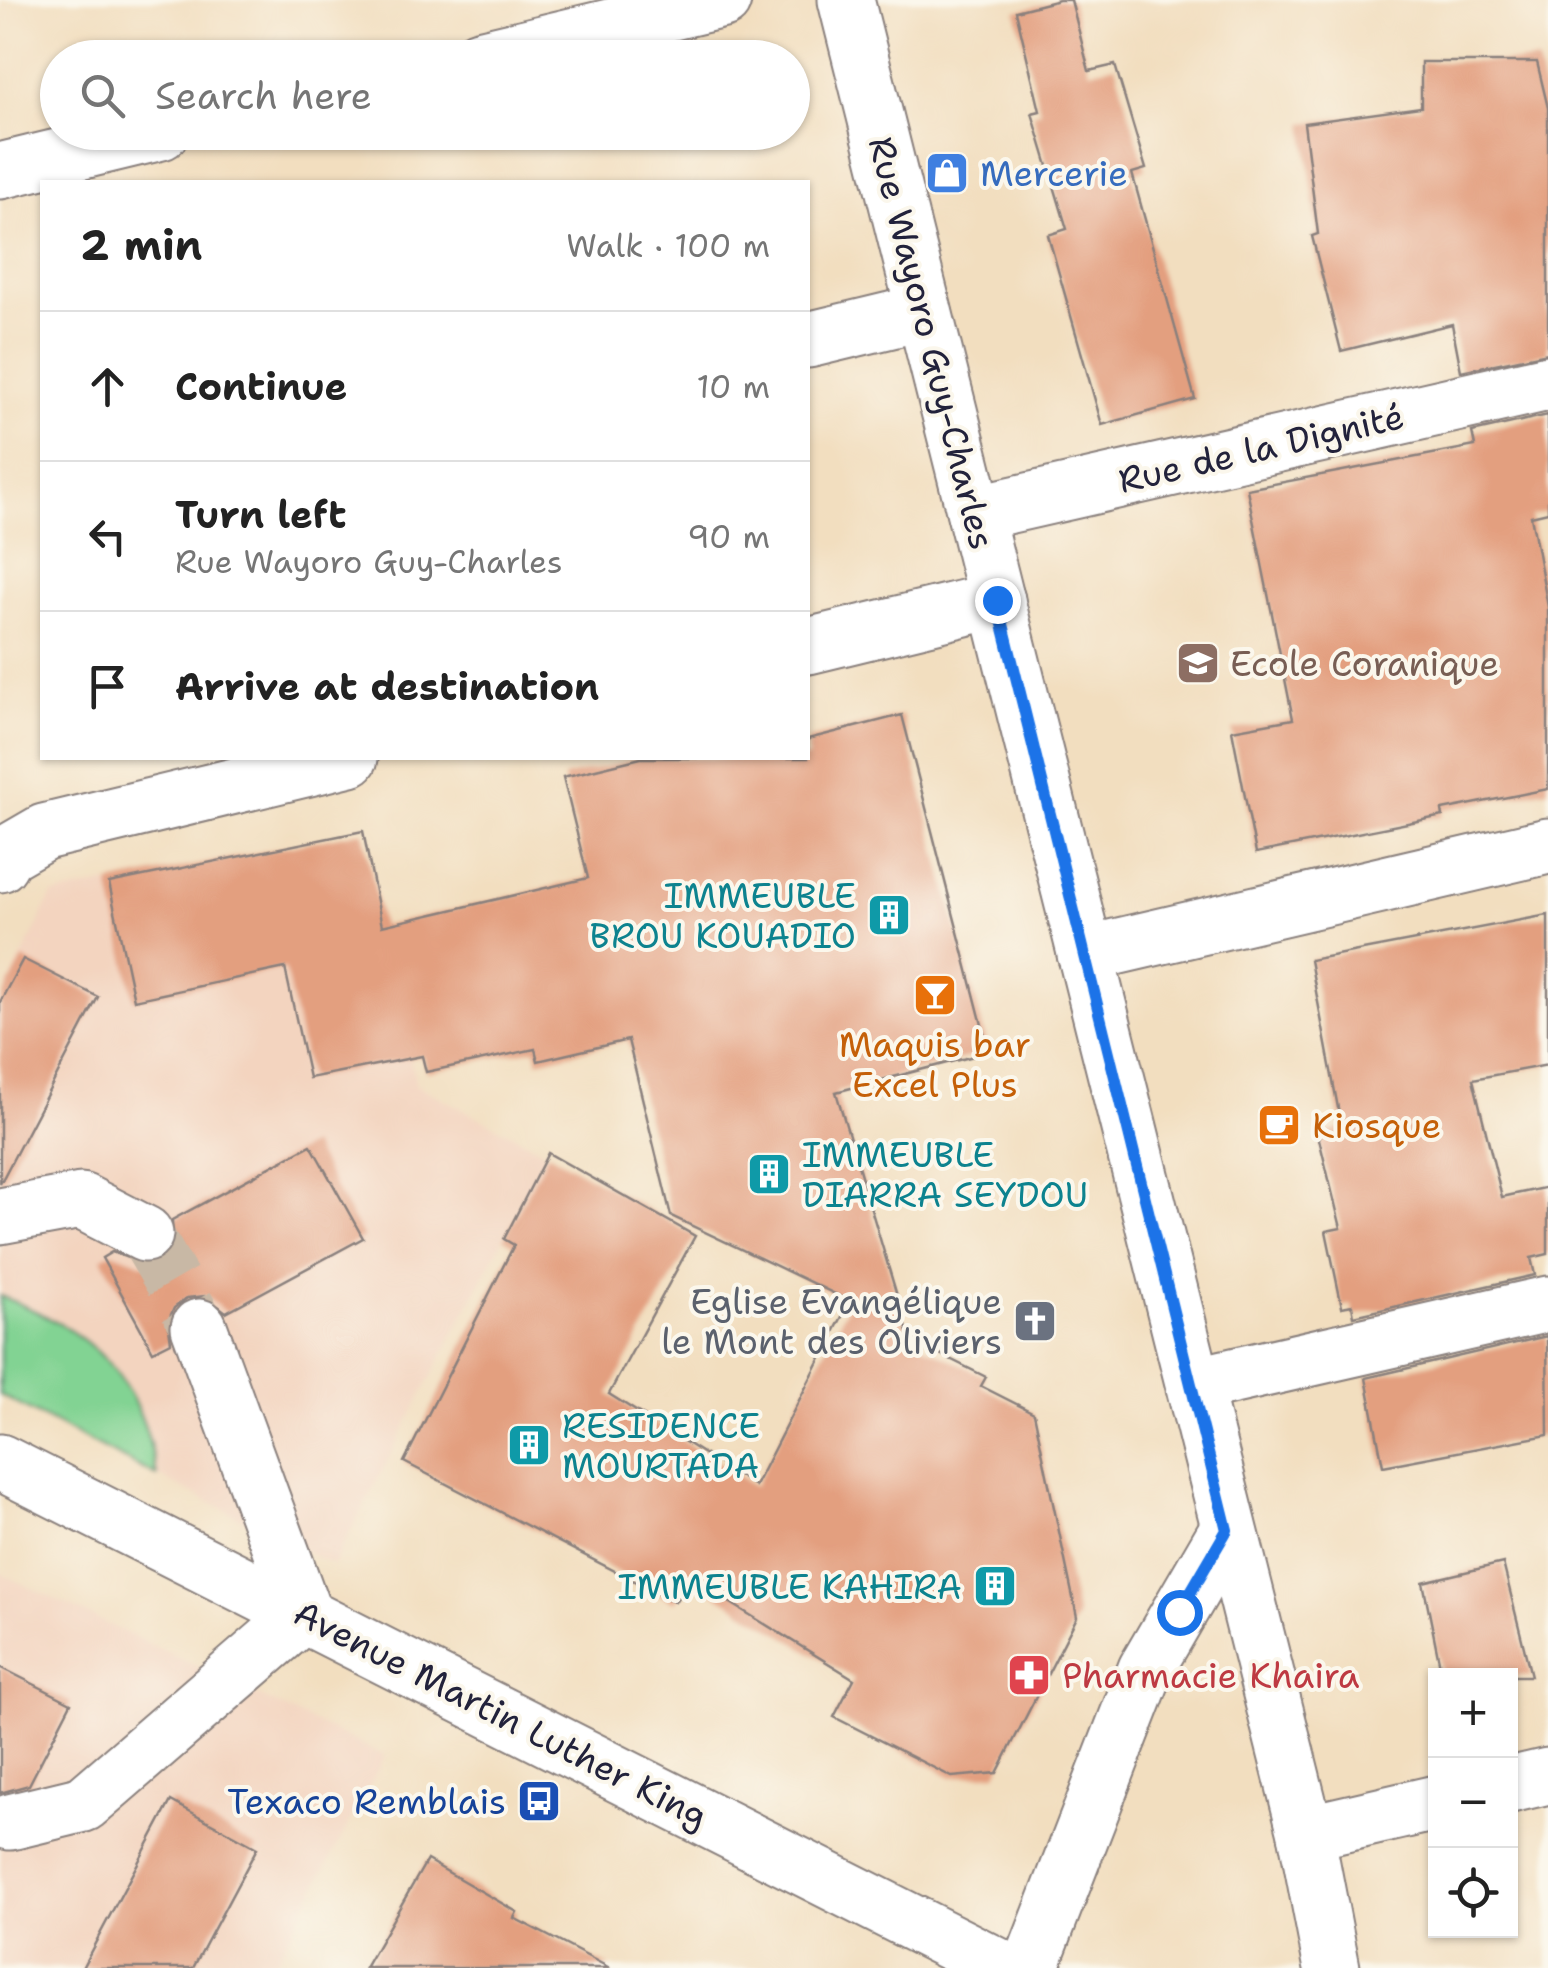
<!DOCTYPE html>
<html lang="en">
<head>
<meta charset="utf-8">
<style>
	body { margin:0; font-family:"Shantell Sans",sans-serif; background:#f6f6f6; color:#222 }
	.controls { position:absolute; right:30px; bottom:30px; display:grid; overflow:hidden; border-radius:0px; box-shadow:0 2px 8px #0004 }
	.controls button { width:90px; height:90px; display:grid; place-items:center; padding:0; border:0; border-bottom:2px solid #e0e0e0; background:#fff; color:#222; font:50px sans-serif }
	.stop { position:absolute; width:30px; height:30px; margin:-22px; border:8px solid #1a73e8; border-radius:50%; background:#fff }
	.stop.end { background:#1a73e8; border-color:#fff; box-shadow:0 2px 10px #0008 }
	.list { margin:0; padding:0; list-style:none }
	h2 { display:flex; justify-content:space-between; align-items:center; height:130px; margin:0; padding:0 40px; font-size:42px }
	h2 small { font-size:32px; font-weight:400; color:#767676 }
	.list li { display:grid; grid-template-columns:65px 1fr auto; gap:30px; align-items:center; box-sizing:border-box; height:150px; padding:0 40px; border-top:2px solid #e0e0e0 }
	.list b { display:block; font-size:38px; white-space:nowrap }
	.list p { margin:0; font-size:32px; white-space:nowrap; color:#767676 }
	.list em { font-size:32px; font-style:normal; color:#767676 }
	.icon { flex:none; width:55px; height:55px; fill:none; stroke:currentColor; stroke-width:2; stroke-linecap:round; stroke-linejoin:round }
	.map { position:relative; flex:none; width:1548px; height:1968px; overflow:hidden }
	.search { position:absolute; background:#fff; box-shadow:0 2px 8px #0004; left:40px; top:40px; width:770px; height:110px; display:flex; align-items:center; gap:25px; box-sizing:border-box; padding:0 35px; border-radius:55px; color:#767676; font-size:38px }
	.panel { position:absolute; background:#fff; box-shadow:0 2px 8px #0004; left:40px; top:180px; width:770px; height:580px; border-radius:0px }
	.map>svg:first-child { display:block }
	.built { fill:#f3d4bf }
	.green { fill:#82d393; stroke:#527a67; stroke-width:2.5 }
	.building { fill:#e39f7f }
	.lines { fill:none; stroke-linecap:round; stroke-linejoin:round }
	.minor-tunnel { stroke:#c8b8a5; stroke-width:55; stroke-dasharray:55 28; stroke-linecap:butt }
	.minor-casing { stroke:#8a807d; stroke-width:59 }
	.minor { stroke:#fff; stroke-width:55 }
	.route { stroke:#1a73e8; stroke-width:12 }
	.labels { text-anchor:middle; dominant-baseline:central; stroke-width:8; stroke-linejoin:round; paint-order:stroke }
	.shop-label { font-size:35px; fill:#366cbe; stroke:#fbf7ec; text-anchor:start }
	.street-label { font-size:35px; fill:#22223b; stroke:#fbf7ec }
	.education-label { font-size:35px; fill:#785e54; stroke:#fbf7ec; text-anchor:start }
	.culture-label { font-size:35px; fill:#0d838f; stroke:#fbf7ec; text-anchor:end }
	.food-label { font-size:35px; fill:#c56008; stroke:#fbf7ec }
	.worship-label { font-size:35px; fill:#5b616d; stroke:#fbf7ec; text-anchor:end }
	.health-label { font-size:35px; fill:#be3a42; stroke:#fbf7ec; text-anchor:start }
	.transit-label { font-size:35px; fill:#164399; stroke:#fbf7ec; text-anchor:end }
</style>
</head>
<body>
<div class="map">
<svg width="1548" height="1968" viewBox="0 0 1548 1968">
	<rect width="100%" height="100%" fill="#fbf7ec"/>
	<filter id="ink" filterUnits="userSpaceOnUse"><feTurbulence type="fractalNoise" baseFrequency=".01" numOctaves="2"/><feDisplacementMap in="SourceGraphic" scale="20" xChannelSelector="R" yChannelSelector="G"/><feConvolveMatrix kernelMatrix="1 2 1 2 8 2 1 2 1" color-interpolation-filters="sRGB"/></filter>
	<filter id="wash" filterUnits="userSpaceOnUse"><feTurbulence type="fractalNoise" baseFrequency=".0048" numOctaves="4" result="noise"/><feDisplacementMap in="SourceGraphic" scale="40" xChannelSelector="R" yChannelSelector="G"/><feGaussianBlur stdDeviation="2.25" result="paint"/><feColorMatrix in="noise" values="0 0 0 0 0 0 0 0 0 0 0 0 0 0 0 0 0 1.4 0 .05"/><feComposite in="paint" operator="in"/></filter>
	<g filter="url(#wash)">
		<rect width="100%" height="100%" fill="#f2debf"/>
		<!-- built -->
		<g class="built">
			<polygon points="363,831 416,1085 548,1153 333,1565 0,1395 0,1002 52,895"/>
			<polygon points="0,1573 385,1756 272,1968 0,1968"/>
		</g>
		<!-- green -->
		<path class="green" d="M0,1296C93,1332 140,1374 157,1476L0,1395Z"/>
		<g id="blocks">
			<!-- building -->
			<g class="building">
				<polygon points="1059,0 1071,0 1089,71 1115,65 1146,169 1132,173 1195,399 1102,425 1048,235 1067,229 1032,113 1040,111 1016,11"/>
				<polygon points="1421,62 1537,62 1548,108 1548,353 1461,371 1452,324 1341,351 1312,236 1318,234 1304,123 1421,107"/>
				<polygon points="1548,415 1548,512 1531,516 1548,607 1548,789 1442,810 1443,816 1256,853 1232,730 1293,719 1247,489 1475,446 1472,432"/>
				<polygon points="902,715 989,1052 836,1092 910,1339 986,1377 981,1386 1034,1413 1077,1617 997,1773 952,1777 834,1717 854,1679 690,1578 675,1602 404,1462 514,1245 504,1239 548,1153 695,1236 609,1394 755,1486 850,1301 671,1216 628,1040 538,1061 535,1049 426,1072 422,1056 309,1078 285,968 134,1000 109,883 363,831 382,926 588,878 563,777 641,758 808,758 808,739"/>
				<polygon points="1548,915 1548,1065 1473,1079 1502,1197 1548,1187 1548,1254 1531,1258 1535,1275 1354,1316 1352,1305 1342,1307 1326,1231 1341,1228 1318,1135 1342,1129 1310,960"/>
				<polygon points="23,959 98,997 0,1184 0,1002"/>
				<polygon points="311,1145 363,1238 226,1312 205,1296 187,1298 174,1308 168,1321 171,1342 153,1351 102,1258 112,1252 146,1265 161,1261 173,1247 172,1220"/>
				<polygon points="1547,1336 1548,1435 1383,1466 1366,1378"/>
				<polygon points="1503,1563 1531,1676 1442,1676 1423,1582"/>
				<polygon points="0,1667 71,1703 29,1785 0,1793"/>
				<polygon points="171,1801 257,1848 193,1968 82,1968"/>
				<polygon points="427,1860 517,1912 514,1918 610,1968 365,1968"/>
			</g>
		</g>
	</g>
	<g filter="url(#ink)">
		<use href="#blocks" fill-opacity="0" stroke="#8a807d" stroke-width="2.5"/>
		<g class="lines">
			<!-- minor-tunnel -->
			<polyline class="minor-tunnel" points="145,1234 199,1327"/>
			<!-- minor casing -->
			<g class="minor-casing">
				<g id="minor">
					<polyline points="846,0 1306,1833 1332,1968"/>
					<polyline points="479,58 723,0"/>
					<polyline points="0,171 161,132"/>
					<polyline points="808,340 924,312"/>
					<polyline points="975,513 1548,383"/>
					<polyline points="808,646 997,600"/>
					<polyline points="0,864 6,854 44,832 350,758"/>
					<polyline points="1085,954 1548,846"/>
					<polyline points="0,1216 81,1201 145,1234"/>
					<polyline points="1194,1385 1548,1304"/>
					<polyline points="0,1462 1002,1968"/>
					<polyline points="1510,1785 1548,1776"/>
					<polyline points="10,1822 84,1804 304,1614 199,1327"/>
					<polyline points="1306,1833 1436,1803"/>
					<polyline points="1030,1968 1146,1669 1227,1530"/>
				</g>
			</g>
			<!-- minor -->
			<use href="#minor" class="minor"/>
		</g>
	</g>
	<g class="lines" filter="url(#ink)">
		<!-- route -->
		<polyline class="route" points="997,600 1227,1530 1179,1612"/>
	</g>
	<!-- icons -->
	<defs>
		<g id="shop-square" transform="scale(2.25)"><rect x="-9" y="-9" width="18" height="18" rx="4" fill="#3f7fe0" stroke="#fbf7ec"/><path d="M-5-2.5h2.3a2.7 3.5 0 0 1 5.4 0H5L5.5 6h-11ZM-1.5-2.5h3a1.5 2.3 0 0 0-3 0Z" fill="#fff"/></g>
		<g id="school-square" transform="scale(2.25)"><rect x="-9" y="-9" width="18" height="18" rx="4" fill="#8d6e63" stroke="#fbf7ec"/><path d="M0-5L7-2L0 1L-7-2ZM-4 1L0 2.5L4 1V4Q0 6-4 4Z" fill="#fff"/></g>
		<g id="building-square" transform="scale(2.25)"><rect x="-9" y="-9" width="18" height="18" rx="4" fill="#0f9aa8" stroke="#fbf7ec"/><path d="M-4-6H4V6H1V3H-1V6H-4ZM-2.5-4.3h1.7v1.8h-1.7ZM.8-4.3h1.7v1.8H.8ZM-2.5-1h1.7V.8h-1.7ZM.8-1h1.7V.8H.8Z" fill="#fff"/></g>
		<g id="bar-square" transform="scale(2.25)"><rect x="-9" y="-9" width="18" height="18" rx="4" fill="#e8710a" stroke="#fbf7ec"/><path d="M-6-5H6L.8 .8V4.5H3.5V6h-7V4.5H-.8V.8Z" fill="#fff"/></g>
		<g id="cafe-square" transform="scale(2.25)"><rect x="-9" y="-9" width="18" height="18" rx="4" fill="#e8710a" stroke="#fbf7ec"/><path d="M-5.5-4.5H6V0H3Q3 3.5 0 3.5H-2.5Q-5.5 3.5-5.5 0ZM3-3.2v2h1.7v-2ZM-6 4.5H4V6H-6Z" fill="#fff"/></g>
		<g id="church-square" transform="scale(2.25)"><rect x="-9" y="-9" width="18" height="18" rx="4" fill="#6b7280" stroke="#fbf7ec"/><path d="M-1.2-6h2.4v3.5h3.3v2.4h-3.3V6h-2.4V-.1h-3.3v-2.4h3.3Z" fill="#fff"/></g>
		<g id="pharmacy-square" transform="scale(2.25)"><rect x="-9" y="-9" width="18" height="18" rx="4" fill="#e0444e" stroke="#fbf7ec"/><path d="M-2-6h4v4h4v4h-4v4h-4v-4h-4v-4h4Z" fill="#fff"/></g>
		<g id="bus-square" transform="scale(2.25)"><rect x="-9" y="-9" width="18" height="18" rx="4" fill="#1a4fb4" stroke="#fbf7ec"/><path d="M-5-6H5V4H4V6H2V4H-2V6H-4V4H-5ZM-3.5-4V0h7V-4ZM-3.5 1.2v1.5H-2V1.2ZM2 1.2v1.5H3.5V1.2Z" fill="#fff"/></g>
	</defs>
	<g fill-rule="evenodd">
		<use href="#shop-square" x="947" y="173"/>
		<use href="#school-square" x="1198" y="663"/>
		<use href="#building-square" x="889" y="915"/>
		<use href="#bar-square" x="935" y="995"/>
		<use href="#cafe-square" x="1279" y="1125"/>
		<use href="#building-square" x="769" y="1174"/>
		<use href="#church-square" x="1035" y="1321"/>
		<use href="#building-square" x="529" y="1445"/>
		<use href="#building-square" x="995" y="1586"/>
		<use href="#pharmacy-square" x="1029" y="1675"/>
		<use href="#bus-square" x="539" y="1801"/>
	</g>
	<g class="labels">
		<!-- shop labels -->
		<g class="shop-label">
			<text x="980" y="173">Mercerie</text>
		</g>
		<!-- street labels -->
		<g class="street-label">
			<text transform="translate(932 343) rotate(76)">Rue Wayoro Guy-Charles</text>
			<text transform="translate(1261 448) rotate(-13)">Rue de la Dignité</text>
			<text transform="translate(501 1714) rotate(27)">Avenue Martin Luther King</text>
		</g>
		<!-- education labels -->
		<g class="education-label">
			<text x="1230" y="663">Ecole Coranique</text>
		</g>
		<!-- culture labels -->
		<g class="culture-label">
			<text x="856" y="895">IMMEUBLE<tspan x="856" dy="40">BROU KOUADIO</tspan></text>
			<text x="802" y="1154" text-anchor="start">IMMEUBLE<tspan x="802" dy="40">DIARRA SEYDOU</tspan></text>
			<text x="562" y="1425" text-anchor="start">RESIDENCE<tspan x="562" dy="40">MOURTADA</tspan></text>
			<text x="962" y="1586">IMMEUBLE KAHIRA</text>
		</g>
		<!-- food labels -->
		<g class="food-label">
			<text x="935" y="1044">Maquis bar<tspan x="935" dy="40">Excel Plus</tspan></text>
			<text x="1312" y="1125" text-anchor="start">Kiosque</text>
		</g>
		<!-- worship labels -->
		<g class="worship-label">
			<text x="1002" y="1301">Eglise Evangélique<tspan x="1002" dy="40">le Mont des Oliviers</tspan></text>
		</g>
		<!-- health labels -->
		<g class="health-label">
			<text x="1062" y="1675">Pharmacie Khaira</text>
		</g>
		<!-- transit labels -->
		<g class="transit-label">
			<text x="506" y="1801">Texaco Remblais</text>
		</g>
	</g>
</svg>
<div class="controls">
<button>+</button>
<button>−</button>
<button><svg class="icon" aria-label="locate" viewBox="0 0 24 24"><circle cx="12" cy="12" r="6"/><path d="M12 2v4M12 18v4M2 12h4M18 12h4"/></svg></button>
</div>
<div class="stop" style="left:1179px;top:1612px"></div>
<div class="stop end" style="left:997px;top:600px"></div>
<div class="search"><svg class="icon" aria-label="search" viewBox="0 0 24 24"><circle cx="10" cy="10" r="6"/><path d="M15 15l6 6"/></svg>Search here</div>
<section class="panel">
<h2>2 min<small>Walk · 100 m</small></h2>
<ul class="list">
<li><svg class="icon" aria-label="ahead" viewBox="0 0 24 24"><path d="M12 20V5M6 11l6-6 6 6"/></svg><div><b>Continue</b></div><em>10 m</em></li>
<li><svg class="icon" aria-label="left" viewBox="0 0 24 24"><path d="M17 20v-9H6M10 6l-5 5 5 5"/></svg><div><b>Turn left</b><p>Rue Wayoro Guy-Charles</p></div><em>90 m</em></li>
<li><svg class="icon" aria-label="arrive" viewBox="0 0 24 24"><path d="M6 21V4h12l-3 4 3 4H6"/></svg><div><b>Arrive at destination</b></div></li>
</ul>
</section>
</div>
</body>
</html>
